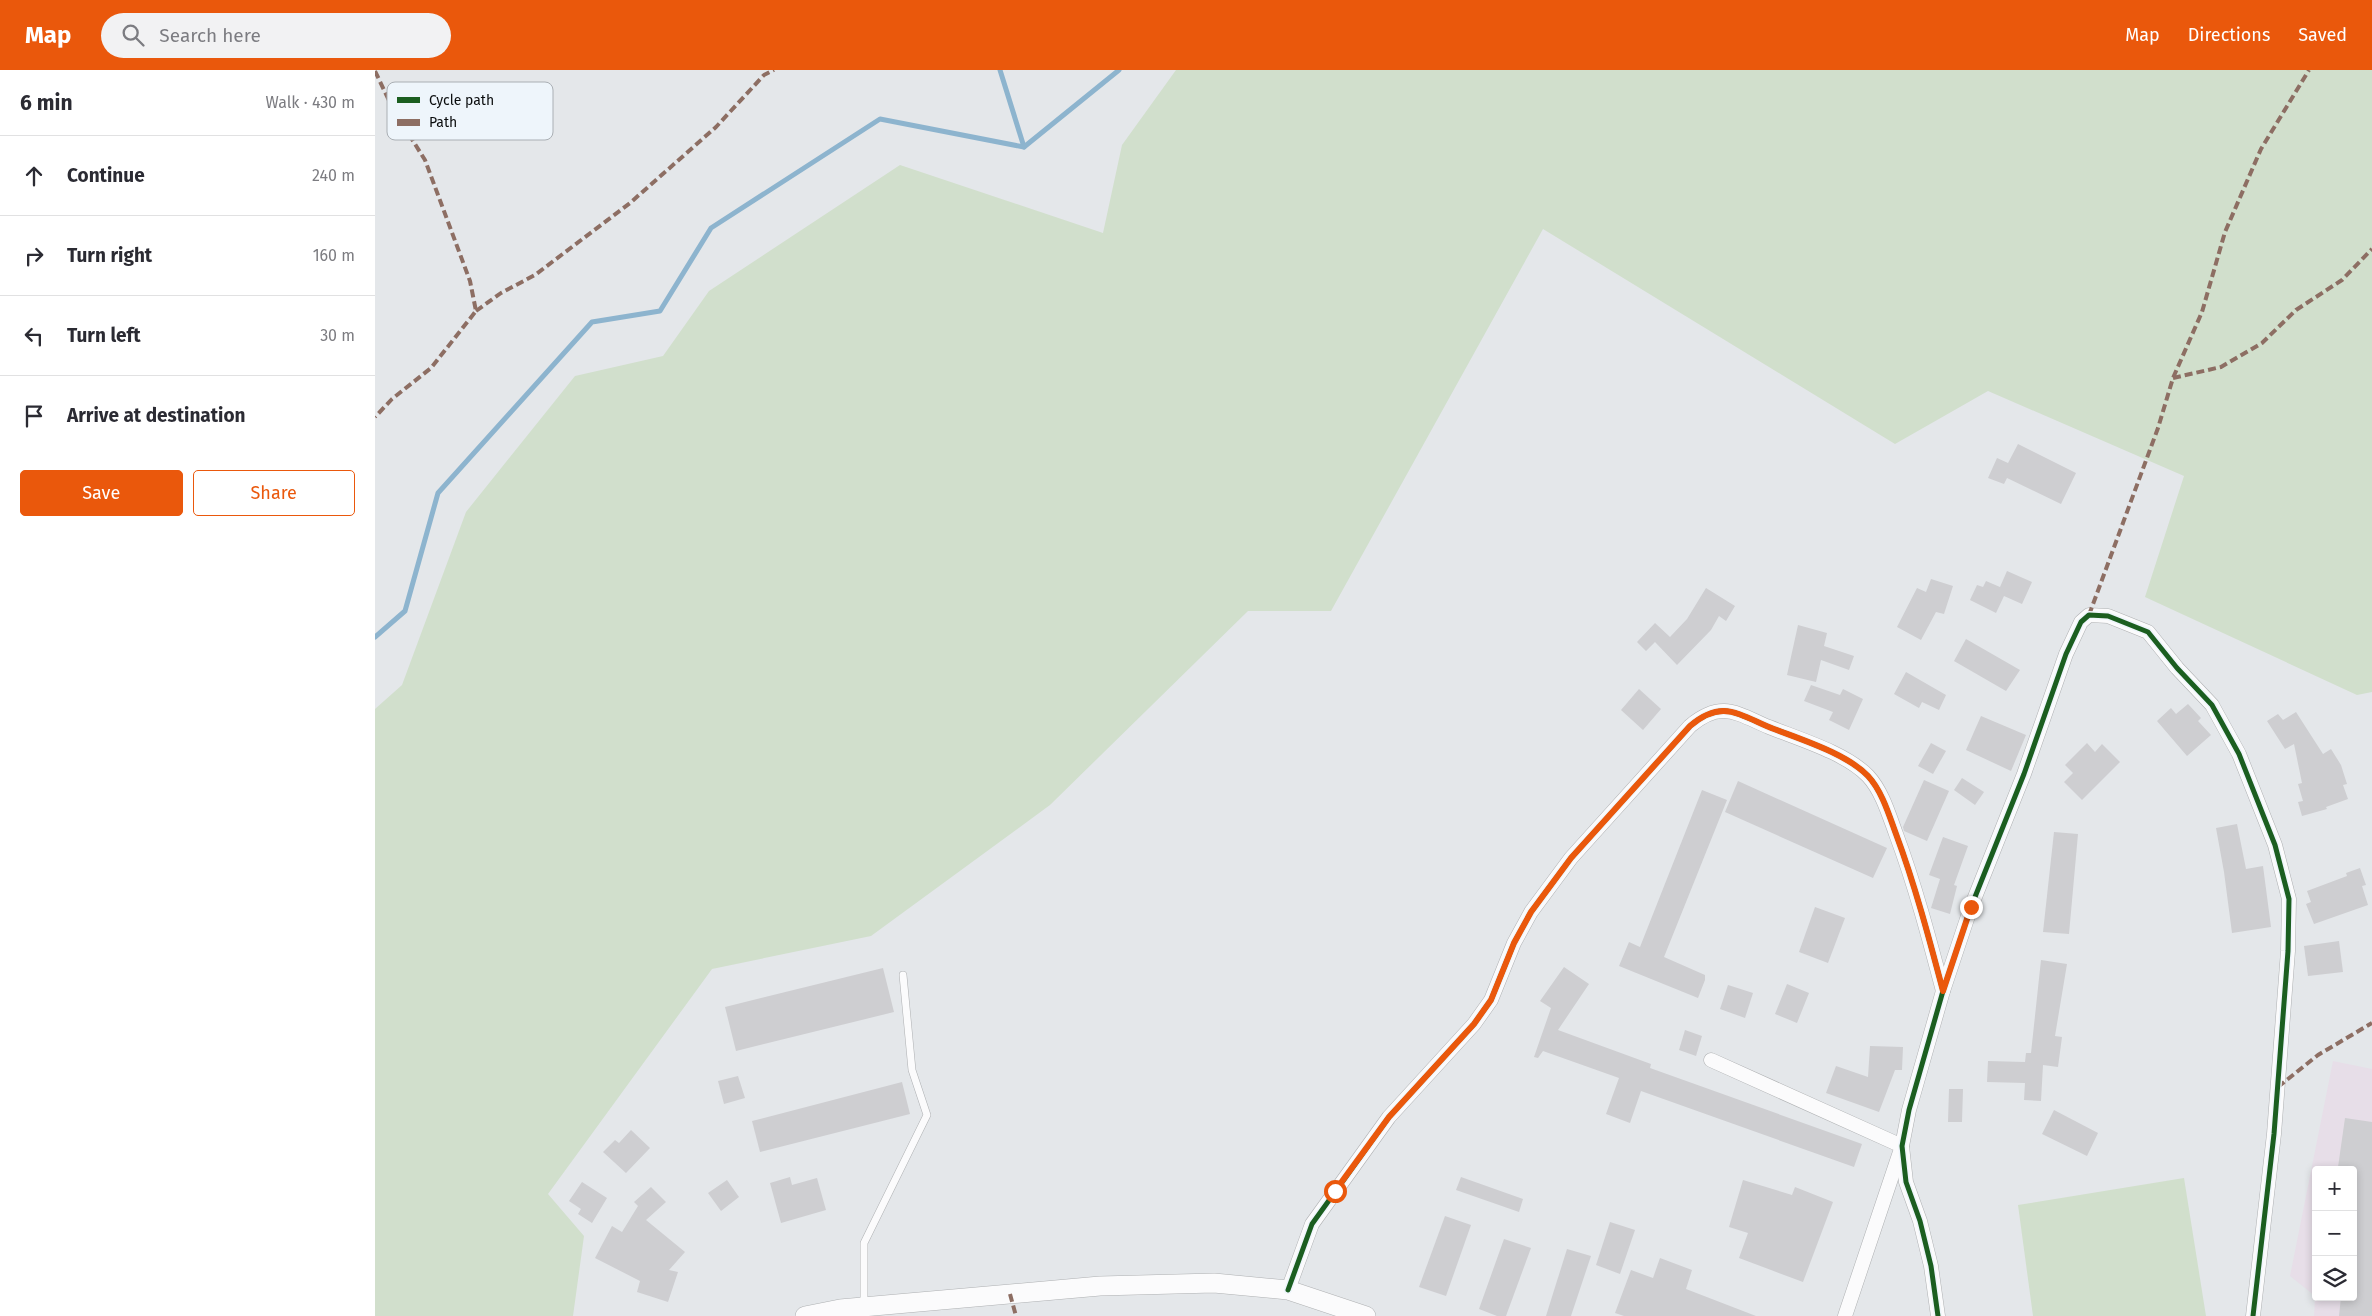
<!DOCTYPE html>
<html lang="en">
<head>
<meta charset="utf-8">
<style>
	body { margin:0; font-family:"Fira Sans",sans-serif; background:#f2f2f3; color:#2b2b33 }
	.controls { position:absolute; right:15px; bottom:15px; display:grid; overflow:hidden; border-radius:5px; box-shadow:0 2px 8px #0003 }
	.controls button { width:45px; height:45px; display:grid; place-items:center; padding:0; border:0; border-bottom:1px solid #e1e1e2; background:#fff; color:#2b2b33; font:25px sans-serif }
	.stop { position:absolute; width:15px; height:15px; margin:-11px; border:4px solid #ea580c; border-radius:50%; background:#fff }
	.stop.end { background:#ea580c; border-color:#fff; box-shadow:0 1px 5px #0008 }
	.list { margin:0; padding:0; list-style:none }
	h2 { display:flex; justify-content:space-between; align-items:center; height:65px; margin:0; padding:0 20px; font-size:21px }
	h2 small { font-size:16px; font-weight:400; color:#7c7c81 }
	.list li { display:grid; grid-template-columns:32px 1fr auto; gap:15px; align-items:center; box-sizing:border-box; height:80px; padding:0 20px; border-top:1px solid #e1e1e2 }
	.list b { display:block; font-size:19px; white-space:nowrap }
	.list em { font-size:16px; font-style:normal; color:#7c7c81 }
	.actions { display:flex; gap:10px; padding:15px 20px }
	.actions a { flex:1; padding:11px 0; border:1px solid #ea580c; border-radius:5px; text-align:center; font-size:18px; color:#ea580c }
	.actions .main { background:#ea580c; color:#fff }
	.icon { flex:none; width:28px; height:28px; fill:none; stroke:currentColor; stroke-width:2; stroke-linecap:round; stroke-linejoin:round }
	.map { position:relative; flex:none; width:1997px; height:1246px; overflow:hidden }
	header { display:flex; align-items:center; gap:30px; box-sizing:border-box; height:70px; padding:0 25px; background:#ea580c; color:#fff }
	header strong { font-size:24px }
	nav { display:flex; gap:28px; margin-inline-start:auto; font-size:18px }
	.search { width:350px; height:45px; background:#f2f2f3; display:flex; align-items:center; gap:12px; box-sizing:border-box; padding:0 18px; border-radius:28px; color:#7c7c81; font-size:19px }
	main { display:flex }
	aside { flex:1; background:#fff }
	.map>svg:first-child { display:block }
	.medical { fill:#e7dee8; fill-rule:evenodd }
	.green { fill:#d1dfcc }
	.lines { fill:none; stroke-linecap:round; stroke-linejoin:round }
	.stream { stroke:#8db4ce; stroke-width:5 }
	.building { fill:#ceced1 }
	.lane-casing { stroke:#aeb0b2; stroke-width:8 }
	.street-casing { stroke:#aeb0b2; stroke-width:15 }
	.secondary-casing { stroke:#aeb0b2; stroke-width:20 }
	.lane { stroke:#fbfbfc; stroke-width:7 }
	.street { stroke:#fbfbfc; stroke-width:14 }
	.secondary { stroke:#fbfbfc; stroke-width:19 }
	.quiet { stroke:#8d6e63; stroke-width:4; stroke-dasharray:8 4; stroke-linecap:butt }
	.cycleway-casing { stroke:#eef5fb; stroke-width:8 }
	.cycleway { stroke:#1b5e20; stroke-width:5 }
	.route { stroke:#ea580c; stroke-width:6 }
	.key { fill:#eef5fb; stroke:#aaafb4; stroke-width:1 }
	.key-label { font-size:14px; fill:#0a0c0d }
</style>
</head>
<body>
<header>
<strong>Map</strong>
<div class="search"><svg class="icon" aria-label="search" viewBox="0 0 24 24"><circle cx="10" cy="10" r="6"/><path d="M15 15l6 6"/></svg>Search here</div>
<nav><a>Map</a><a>Directions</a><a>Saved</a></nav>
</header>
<main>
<aside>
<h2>6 min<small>Walk · 430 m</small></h2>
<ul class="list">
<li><svg class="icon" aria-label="ahead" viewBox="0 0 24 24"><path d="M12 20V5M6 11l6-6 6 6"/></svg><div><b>Continue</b></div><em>240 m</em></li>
<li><svg class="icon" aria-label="right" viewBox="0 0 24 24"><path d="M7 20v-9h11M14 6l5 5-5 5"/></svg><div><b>Turn right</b></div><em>160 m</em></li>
<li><svg class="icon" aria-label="left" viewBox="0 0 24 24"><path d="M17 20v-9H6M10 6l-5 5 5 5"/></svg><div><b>Turn left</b></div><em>30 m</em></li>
<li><svg class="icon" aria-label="arrive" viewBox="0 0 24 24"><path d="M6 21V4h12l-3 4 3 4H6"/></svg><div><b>Arrive at destination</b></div></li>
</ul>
<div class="actions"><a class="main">Save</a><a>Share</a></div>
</aside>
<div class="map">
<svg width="1997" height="1246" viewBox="0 0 1997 1246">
	<rect width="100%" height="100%" fill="#e4e7ea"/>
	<!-- medical -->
	<path class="medical" d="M1958,991L1997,999V1246H1939L1940,1226L1915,1206ZM1941,1100H1978V1227H1941Z"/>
	<!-- green -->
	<g class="green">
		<polygon points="801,0 1997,0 1997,622 1982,625 1770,527 1809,406 1613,321 1520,374 1168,159 956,541 873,541 675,735 496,866 337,899 173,1124 209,1166 198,1246 0,1246 0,639 27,615 91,442 200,306 288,286 334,221 525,95 728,163 747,75"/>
		<polygon points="1809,1108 1831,1246 1658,1246 1643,1135"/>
	</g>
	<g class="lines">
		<!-- stream -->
		<g class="stream">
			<polyline points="625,0 649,77"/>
			<polyline points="0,567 30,541 63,423 217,252 285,241 336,158 505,49 649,77 744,0"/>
		</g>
	</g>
	<!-- building -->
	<g class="building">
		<polygon points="1643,374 1701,403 1686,434 1632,408 1629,414 1613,408 1622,388 1633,393"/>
		<polygon points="1632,501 1657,512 1647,534 1629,526 1621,543 1595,530 1602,515 1608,517 1611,511 1625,517"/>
		<polygon points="1556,509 1578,516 1569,544 1561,542 1546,570 1522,557 1542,518 1551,522"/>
		<polygon points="1331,518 1360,536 1351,551 1344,546 1336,560 1302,595 1280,572 1271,581 1262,572 1280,553 1295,567 1312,549"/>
		<polygon points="1423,555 1452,563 1449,576 1479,586 1474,600 1446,590 1441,612 1412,605"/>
		<polygon points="1591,569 1645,600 1631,621 1579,591"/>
		<polygon points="1531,602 1571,625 1564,640 1547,632 1544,638 1519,624"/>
		<polygon points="1436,615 1465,625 1468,619 1488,629 1474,660 1454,650 1458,642 1429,631"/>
		<polygon points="1264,619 1286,639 1268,660 1246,640"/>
		<polygon points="1813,634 1826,648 1823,651 1836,665 1812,686 1782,651 1796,638 1801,644"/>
		<polygon points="1921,642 1948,684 1956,679 1966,695 1972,714 1968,715 1973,729 1951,737 1952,739 1927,746 1923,732 1928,731 1923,714 1927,713 1919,674 1910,679 1892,651 1903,644 1908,650"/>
		<polygon points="1606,646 1651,665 1636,701 1591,680"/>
		<polygon points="1556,673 1571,681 1558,704 1543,696"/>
		<polygon points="1712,673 1720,682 1727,674 1745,692 1707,730 1689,712 1698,703 1690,695"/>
		<polygon points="1587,708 1609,722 1600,735 1579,720"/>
		<polygon points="1549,710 1574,721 1552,771 1529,761 1528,757"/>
		<polygon points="1363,711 1512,778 1498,808 1350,742"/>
		<polygon points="1327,720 1352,730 1289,887 1330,905 1330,910 1323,928 1244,896 1254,872 1265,877"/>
		<polygon points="1862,754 1871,799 1888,796 1896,857 1857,863 1849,802 1841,758"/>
		<polygon points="1679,762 1703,764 1694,864 1668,862"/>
		<polygon points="1568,767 1593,776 1579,815 1582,816 1575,844 1556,838 1565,809 1554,805"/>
		<polygon points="1985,798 1991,815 1987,816 1993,835 1939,854 1931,834 1936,832 1932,821 1972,806 1971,803"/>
		<polygon points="1440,837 1470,848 1453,893 1424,882"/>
		<polygon points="1964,871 1968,902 1933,906 1929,876"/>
		<polygon points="1666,890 1692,894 1680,966 1687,967 1683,997 1668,995 1666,1031 1649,1030 1650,1013 1612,1012 1613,991 1650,992 1651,983 1656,983"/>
		<polygon points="1189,897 1214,914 1183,960 1276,994 1275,998 1487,1074 1479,1097 1266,1021 1255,1053 1231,1044 1244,1008 1168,981 1163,988 1159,987 1176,938 1165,931"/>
		<polygon points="508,898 519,942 361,981 350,937"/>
		<polygon points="1412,914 1434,923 1422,953 1400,944"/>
		<polygon points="1353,915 1378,923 1370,948 1345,939"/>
		<polygon points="1310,960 1327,966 1321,986 1304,980"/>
		<polygon points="1495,976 1528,977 1527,1000 1520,1000 1504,1042 1451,1023 1461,996 1493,1007"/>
		<polygon points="363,1006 370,1028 349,1034 343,1011"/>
		<polygon points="527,1012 535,1044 385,1082 377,1051"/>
		<polygon points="1574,1019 1588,1019 1587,1052 1573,1052"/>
		<polygon points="1679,1040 1723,1063 1712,1086 1667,1064"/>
		<polygon points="1970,1048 1997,1052 1997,1246 1964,1246 1966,1227 1978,1227 1978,1099 1963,1097"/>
		<polygon points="256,1060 275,1078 251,1103 228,1082 240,1070 244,1073"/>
		<polygon points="415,1107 417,1115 442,1108 451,1140 406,1153 395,1113"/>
		<polygon points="1086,1107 1148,1129 1144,1142 1081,1120"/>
		<polygon points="352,1110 364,1127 346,1141 333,1123"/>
		<polygon points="1368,1110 1417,1125 1420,1117 1458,1132 1428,1212 1364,1188 1373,1163 1354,1157"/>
		<polygon points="207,1112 232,1128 217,1153 203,1144 206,1139 194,1131"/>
		<polygon points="276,1117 291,1132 271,1150 310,1182 294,1200 303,1202 293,1232 262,1222 265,1211 220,1188 237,1156 247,1162 263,1136 259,1132"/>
		<polygon points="1070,1146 1096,1155 1071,1226 1044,1217"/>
		<polygon points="1235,1152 1260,1160 1245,1204 1221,1195"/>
		<polygon points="1129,1169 1156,1178 1131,1246 1122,1246 1104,1239"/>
		<polygon points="1192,1179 1216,1186 1196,1246 1171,1246"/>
		<polygon points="1285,1188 1317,1200 1311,1219 1381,1246 1249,1246 1240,1243 1256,1200 1278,1208"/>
	</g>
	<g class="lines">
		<!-- lane casing -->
		<g class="lane-casing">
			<polyline id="lane" points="489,1235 489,1173 552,1045 537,1000 528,905"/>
		</g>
		<!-- street casing -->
		<g class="street-casing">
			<g id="street">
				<polyline points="1336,990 1527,1076 1470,1246"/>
				<path d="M913,1220L937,1154L1014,1047L1099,954L1116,930L1139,873L1156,842L1196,788L1315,656C1346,630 1361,643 1394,657C1424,669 1471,683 1493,706C1507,721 1514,745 1521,764C1540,815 1554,868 1568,921"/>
				<polyline points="1563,1246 1556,1196 1545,1151 1531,1112 1527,1076 1534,1040 1568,921 1596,837 1649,704 1691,584 1706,552 1714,545 1733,546 1773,562 1802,598 1837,635 1864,684 1900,775 1914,829 1913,881 1899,1064 1878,1246"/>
			</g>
		</g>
		<!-- secondary casing -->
		<g class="secondary-casing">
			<polyline id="secondary" points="430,1246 465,1239 725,1216 839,1213 913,1220 991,1246"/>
		</g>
		<!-- lane -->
		<use href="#lane" class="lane"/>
		<!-- street -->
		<use href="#street" class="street"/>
		<!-- secondary -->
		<use href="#secondary" class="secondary"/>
		<!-- quiet -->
		<g class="quiet">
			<polyline points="0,1 18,39 50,90 95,211 101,241 56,298 17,329 0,347"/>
			<polyline points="101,241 126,223 160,205 255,133 341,57 389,5 399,0"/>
			<polyline points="1798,308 1846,297 1887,273 1921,240 1967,210 1997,179"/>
			<polyline points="1714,545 1783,358 1798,308 1827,242 1850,162 1886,79 1934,0"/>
			<polyline points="1903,1017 1943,985 1997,953"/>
			<polyline points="635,1224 641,1246"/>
		</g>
		<!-- cycleway casing -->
		<g class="cycleway-casing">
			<g id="cycleway">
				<path d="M913,1220L937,1154L1014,1047L1099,954L1116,930L1139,873L1156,842L1196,788L1315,656C1346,630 1361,643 1394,657C1424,669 1471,683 1493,706C1507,721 1514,745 1521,764C1540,815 1554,868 1568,921"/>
				<polyline points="1563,1246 1556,1196 1545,1151 1531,1112 1527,1076 1534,1040 1568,921 1596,837 1649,704 1691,584 1706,552 1714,545 1733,546 1773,562 1802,598 1837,635 1864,684 1900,775 1914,829 1913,881 1899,1064 1878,1246"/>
			</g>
		</g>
		<!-- cycleway -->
		<use href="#cycleway" class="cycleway"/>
	</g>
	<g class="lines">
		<!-- route -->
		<path class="route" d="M960,1121L1014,1047L1099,954L1116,930L1139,873L1156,842L1196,788L1315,656C1346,630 1361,643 1394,657C1424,669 1471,683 1493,706C1507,721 1514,745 1521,764C1540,815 1554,868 1568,921L1596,837"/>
	</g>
	<!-- legend -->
	<rect x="12" y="12" width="166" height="58" rx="8" class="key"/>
	<rect x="22" y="27" width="23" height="6" fill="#1b5e20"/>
	<rect x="22" y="49" width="23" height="7" fill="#8d6e63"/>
	<g class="key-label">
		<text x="54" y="35">Cycle path</text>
		<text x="54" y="57">Path</text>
	</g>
</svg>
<div class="controls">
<button>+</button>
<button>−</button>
<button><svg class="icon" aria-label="layers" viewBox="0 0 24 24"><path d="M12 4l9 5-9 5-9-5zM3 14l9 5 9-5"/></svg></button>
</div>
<div class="stop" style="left:960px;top:1121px"></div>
<div class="stop end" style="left:1596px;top:837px"></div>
</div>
</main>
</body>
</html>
